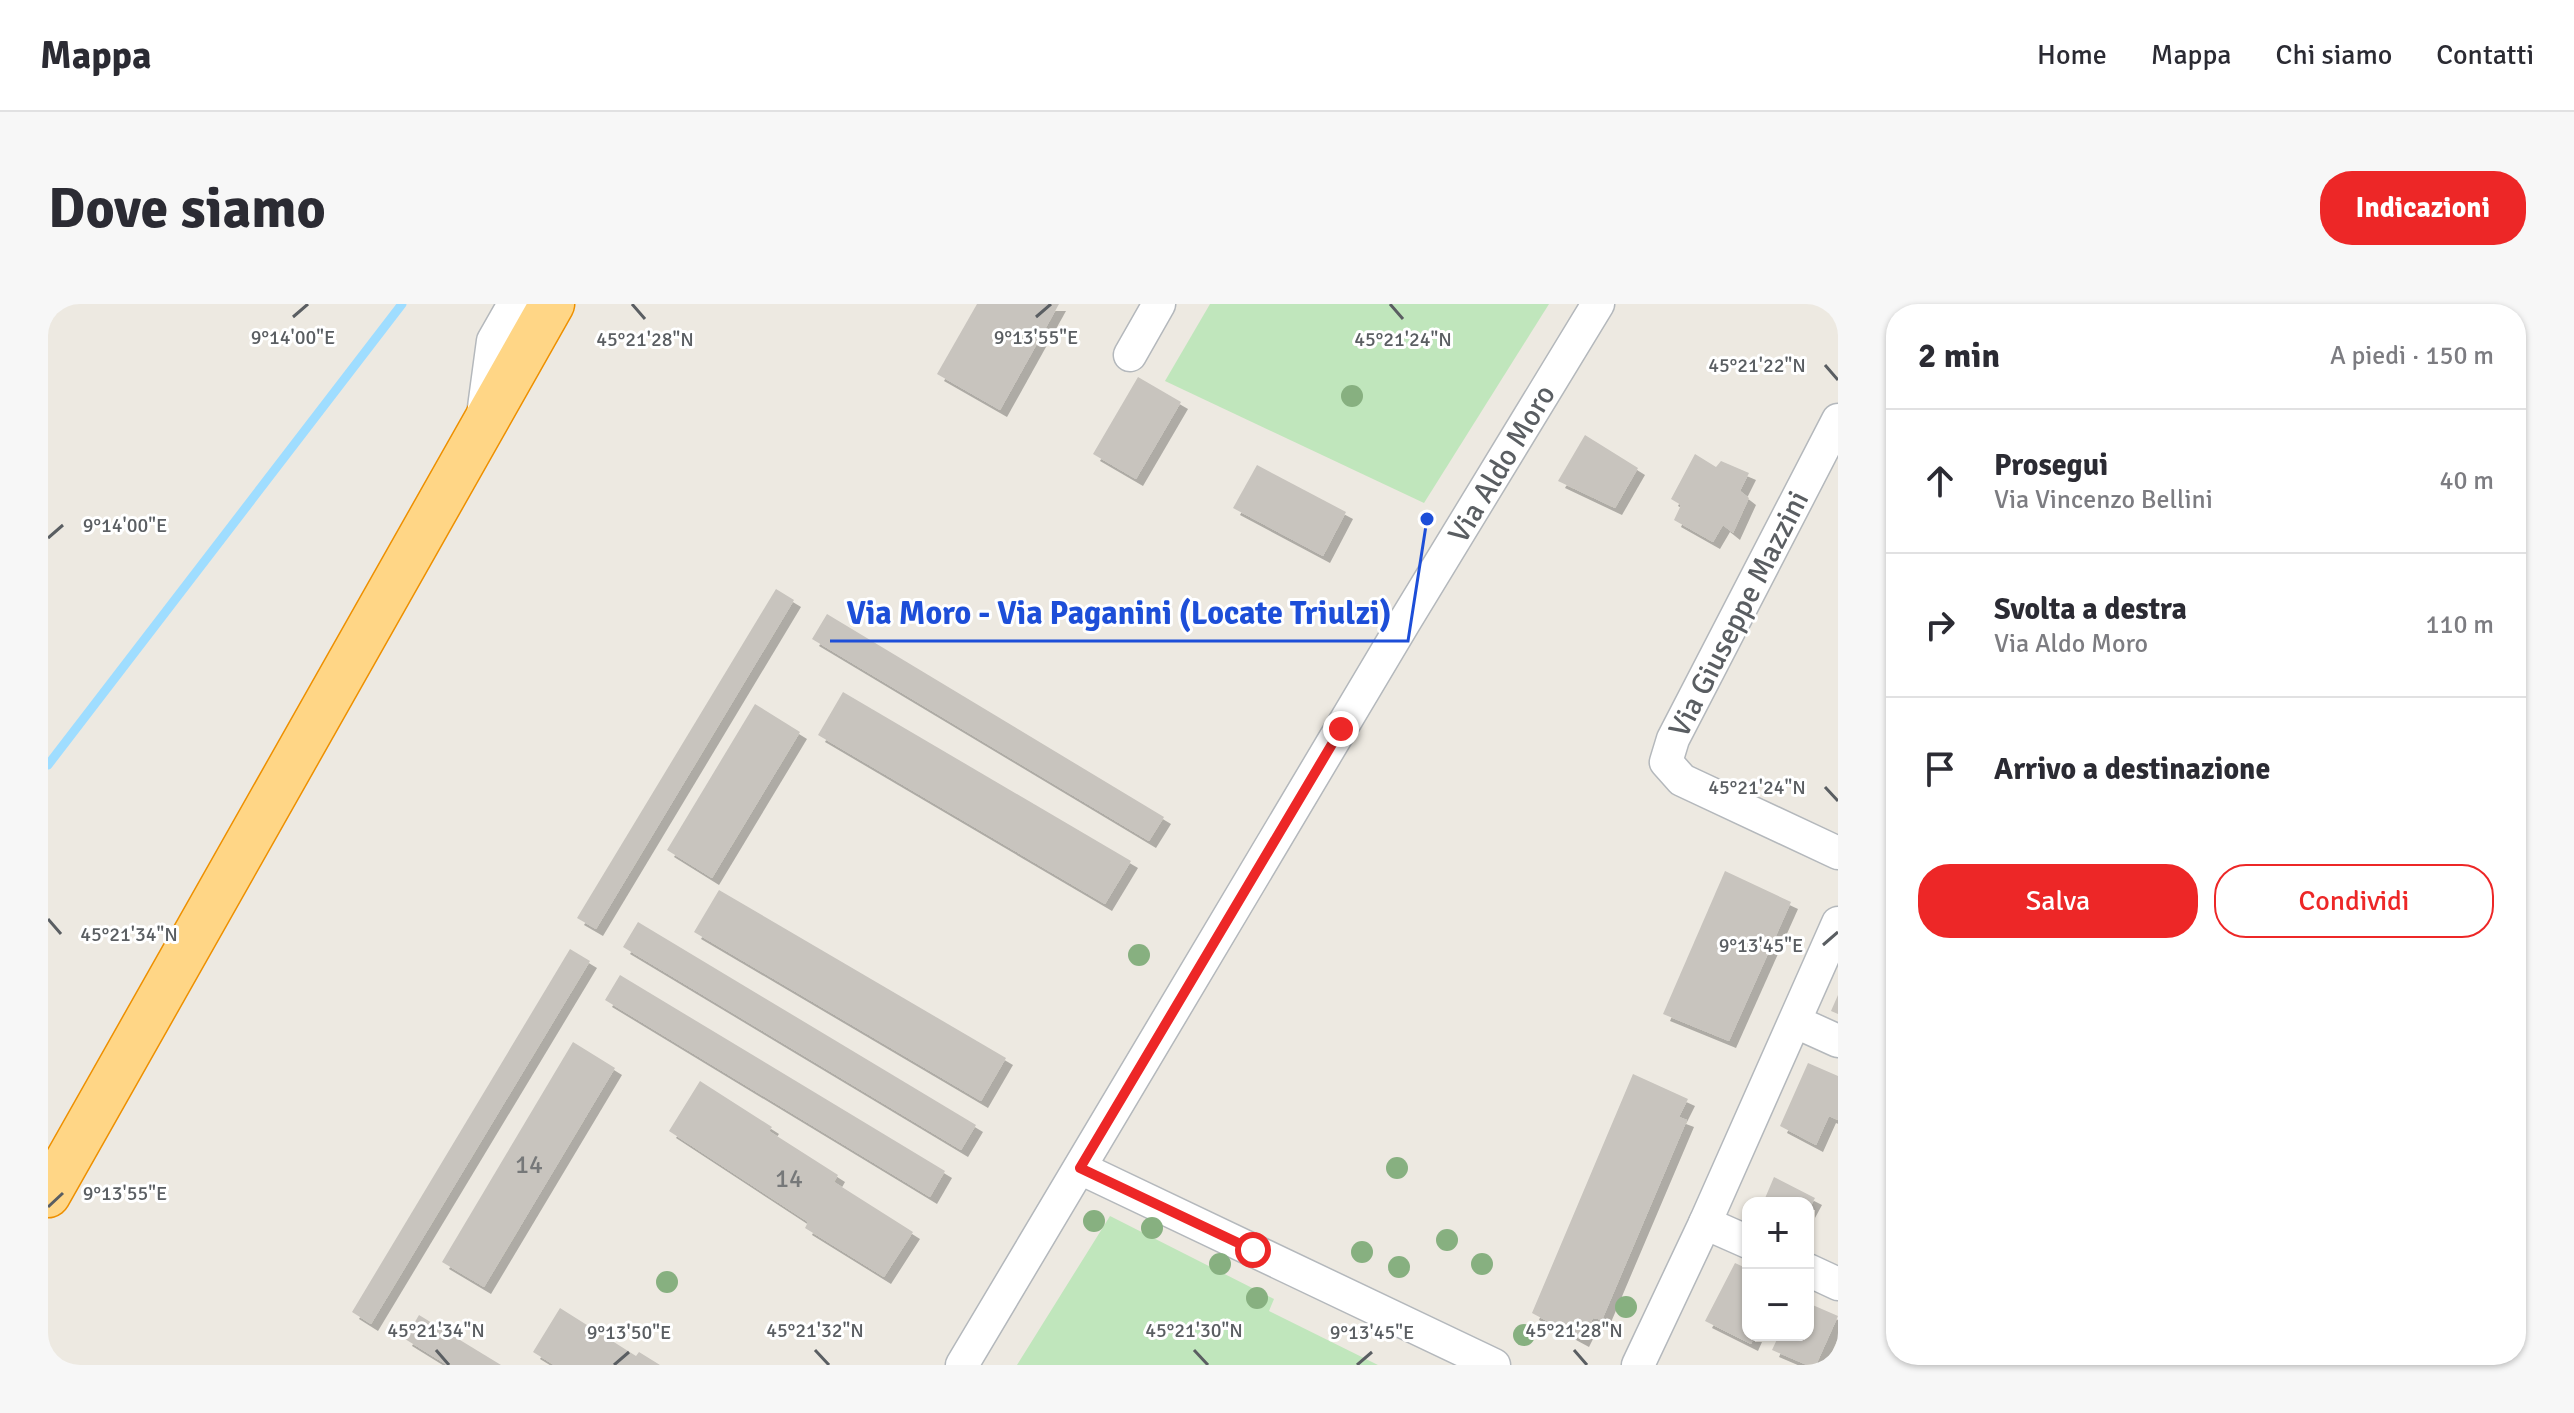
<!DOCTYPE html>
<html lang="it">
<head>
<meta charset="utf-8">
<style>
	body { margin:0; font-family:Signika,sans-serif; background:#f7f7f7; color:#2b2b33 }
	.controls { position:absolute; right:24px; bottom:24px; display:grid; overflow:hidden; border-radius:16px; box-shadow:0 2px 6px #0004 }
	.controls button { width:72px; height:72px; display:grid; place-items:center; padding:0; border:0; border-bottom:2px solid #e1e1e2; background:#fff; color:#2b2b33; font:40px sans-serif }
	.stop { position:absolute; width:24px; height:24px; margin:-18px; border:6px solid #ed2727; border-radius:50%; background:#fff }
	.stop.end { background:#ed2727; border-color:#fff; box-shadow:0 2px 8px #0008 }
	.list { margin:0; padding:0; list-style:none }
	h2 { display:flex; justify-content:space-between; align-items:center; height:104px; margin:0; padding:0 32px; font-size:34px }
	h2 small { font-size:26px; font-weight:400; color:#7c7c81 }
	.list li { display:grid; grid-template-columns:52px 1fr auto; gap:24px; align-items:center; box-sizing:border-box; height:144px; padding:0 32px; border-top:2px solid #e1e1e2 }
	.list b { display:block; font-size:30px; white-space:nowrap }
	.list p { margin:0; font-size:26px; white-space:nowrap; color:#7c7c81 }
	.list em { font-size:26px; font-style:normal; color:#7c7c81 }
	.actions { display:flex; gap:16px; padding:24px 32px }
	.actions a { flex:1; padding:18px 0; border:2px solid #ed2727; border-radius:32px; text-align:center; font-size:28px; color:#ed2727 }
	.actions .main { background:#ed2727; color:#fff }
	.icon { flex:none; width:44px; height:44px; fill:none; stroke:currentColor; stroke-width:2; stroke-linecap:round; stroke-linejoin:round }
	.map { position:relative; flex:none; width:1790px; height:1061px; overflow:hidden; border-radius:32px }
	header { display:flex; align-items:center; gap:48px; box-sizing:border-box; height:112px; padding:0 40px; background:#fff; border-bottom:2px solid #e1e1e2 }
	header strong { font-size:38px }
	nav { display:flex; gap:44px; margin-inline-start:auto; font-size:28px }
	.intro { display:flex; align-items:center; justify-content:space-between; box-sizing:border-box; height:192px; padding:0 48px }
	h1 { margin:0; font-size:56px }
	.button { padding:20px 36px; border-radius:32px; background:#ed2727; color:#fff; font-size:28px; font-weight:700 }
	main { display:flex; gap:48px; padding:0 48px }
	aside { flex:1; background:#fff; border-radius:32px; box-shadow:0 2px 6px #0004 }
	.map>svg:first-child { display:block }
	.green { fill:#c0e6bc }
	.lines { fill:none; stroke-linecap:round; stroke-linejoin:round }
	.stream { stroke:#9fddff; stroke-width:9 }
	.building { fill:#c8c4be; filter:url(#shadow) }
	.minor-casing { stroke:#b4b8bc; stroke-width:35 }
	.highway-casing { stroke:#ee9000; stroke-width:47 }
	.minor { stroke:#fff; stroke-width:32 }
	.highway { stroke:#ffd686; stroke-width:44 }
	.tree { fill:#87b080 }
	.route { stroke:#ed2727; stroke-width:10 }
	.ticks { fill:none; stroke:#5a5e62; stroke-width:3 }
	.labels { text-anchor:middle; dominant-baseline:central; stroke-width:6; stroke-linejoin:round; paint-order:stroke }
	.number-label { font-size:26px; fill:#767879 }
	.street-label { font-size:30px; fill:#5a5e62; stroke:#fff }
	.ticks-label { font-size:20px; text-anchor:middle; fill:#5a5e62; stroke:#fff; stroke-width:6; stroke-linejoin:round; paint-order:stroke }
	.leader { fill:none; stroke:#1d4ed8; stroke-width:3 }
	.callout-dot { fill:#1d4ed8; stroke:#fff; stroke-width:3 }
	.callout-label { font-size:32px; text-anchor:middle; font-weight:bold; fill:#1d4ed8; stroke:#fff; stroke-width:6; stroke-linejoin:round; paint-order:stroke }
</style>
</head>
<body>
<header>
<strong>Mappa</strong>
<nav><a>Home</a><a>Mappa</a><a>Chi siamo</a><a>Contatti</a></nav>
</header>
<div class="intro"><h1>Dove siamo</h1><a class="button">Indicazioni</a></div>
<main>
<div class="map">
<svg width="1790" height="1061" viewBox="0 0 1790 1061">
	<defs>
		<filter id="shadow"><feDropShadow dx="7" dy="7" stdDeviation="0" flood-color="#0004"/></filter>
	</defs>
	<rect width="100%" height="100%" fill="#ede9e1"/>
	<!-- green -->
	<g class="green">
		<polygon points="1162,0 1501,0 1376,199 1117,77"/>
		<polygon points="1062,912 1226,995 1221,1007 1330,1061 969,1061"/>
	</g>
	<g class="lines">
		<!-- stream -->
		<polyline class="stream" points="0,461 354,0"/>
	</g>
	<!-- building -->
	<g class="building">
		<polygon points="929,0 1011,0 952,106 889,70"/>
		<polygon points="1090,73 1133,98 1088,175 1045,150"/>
		<polygon points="1537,131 1590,164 1567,204 1510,177"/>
		<polygon points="1647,150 1668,163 1673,157 1701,169 1692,187 1701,194 1685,229 1675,221 1665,238 1626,216 1633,201 1623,195"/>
		<polygon points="1209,161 1298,208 1275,252 1185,204"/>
		<polygon points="728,285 746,296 548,625 529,614"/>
		<polygon points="779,310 1116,513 1101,537 764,335"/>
		<polygon points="795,388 1083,557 1057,600 770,431"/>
		<polygon points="707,400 752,428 664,574 619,546"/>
		<polygon points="1677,567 1743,598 1681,737 1615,710"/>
		<polygon points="671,586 958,754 933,797 646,628"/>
		<polygon points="590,618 928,821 913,846 575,643"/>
		<polygon points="522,645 542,657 323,1020 304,1008"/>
		<polygon points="572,671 897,867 882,893 557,696"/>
		<polygon points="1790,691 1790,710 1783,707"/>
		<polygon points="525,738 567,764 436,983 394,958"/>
		<polygon points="1760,759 1790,772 1790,816 1781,812 1768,841 1732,822"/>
		<polygon points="1585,770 1640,795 1631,813 1639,816 1554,1016 1545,1014 1534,1036 1484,1009"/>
		<polygon points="652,777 724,823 721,827 790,871 786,878 865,928 836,973 757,924 760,918 621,827"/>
		<polygon points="1726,873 1767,894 1760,907 1760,899 1715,899"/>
		<polygon points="1687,959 1700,965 1700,1031 1707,1031 1703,1040 1657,1017"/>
		<polygon points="1760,999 1790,1012 1768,1061 1759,1061 1724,1046 1731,1031 1760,1031"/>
		<polygon points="512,1004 588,1052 591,1048 612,1061 506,1061 485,1048"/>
		<polygon points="371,1011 453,1061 399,1061 357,1035"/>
	</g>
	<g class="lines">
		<!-- minor casing -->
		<g class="minor-casing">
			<g id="minor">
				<polyline points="1082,51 1111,0"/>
				<polyline points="435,111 445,37 466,0"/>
				<polyline points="1790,116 1625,435 1618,458 1634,476 1790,549"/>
				<polyline points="1748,718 1790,737"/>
				<polyline points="1032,864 1446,1061"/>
				<polyline points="1657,919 1700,938"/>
				<polyline points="1760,966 1790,980"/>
				<polyline points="914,1061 1357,317 1550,0"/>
				<polyline points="1590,1061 1657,919 1790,619"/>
			</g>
		</g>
		<!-- highway casing -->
		<g class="highway-casing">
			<polyline id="highway" points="0,891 504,0"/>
		</g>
		<!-- minor -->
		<use href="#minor" class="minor"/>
		<!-- highway -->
		<use href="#highway" class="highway"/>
	</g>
	<!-- trees -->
	<g class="tree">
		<circle cx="1304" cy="92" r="11"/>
		<circle cx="1091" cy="651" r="11"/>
		<circle cx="1349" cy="864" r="11"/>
		<circle cx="1046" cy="917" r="11"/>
		<circle cx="1104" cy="924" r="11"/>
		<circle cx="1399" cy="936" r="11"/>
		<circle cx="1314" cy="948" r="11"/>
		<circle cx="1172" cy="960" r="11"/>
		<circle cx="1434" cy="960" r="11"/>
		<circle cx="1351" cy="963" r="11"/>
		<circle cx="619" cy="978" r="11"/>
		<circle cx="1209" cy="994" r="11"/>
		<circle cx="1578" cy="1003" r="11"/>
		<circle cx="1476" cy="1031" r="11"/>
	</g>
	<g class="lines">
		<!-- route -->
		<polyline class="route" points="1205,946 1032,864 1293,425"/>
	</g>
	<!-- ticks -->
	<path class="ticks" d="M584,0L597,15M1342,0L1355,15M245,13L260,0M988,13L1003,0M1777,61L1790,76M0,234L15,221M1777,483L1790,497M0,615L13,630M1775,641L1790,628M0,903L15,889M388,1046L401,1061M767,1046L781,1061M1146,1046L1160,1061M1526,1046L1539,1061M566,1061L581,1048M1309,1061L1324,1048"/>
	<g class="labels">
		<!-- number labels -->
		<g class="number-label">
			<text x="481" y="861">14</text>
			<text x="741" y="875">14</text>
		</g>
		<!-- street labels -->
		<g class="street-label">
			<text transform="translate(1454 160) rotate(-59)">Via Aldo Moro</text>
			<text transform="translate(1691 310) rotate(-63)">Via Giuseppe Mazzini</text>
		</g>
	</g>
	<g class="ticks-label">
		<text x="245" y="40">9°14'00"E</text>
		<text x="988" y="40">9°13'55"E</text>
		<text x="597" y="42">45°21'28"N</text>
		<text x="1355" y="42">45°21'24"N</text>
		<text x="1709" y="68">45°21'22"N</text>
		<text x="77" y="228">9°14'00"E</text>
		<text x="1709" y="490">45°21'24"N</text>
		<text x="81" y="637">45°21'34"N</text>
		<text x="1713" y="648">9°13'45"E</text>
		<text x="77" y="896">9°13'55"E</text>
		<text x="388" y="1033">45°21'34"N</text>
		<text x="767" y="1033">45°21'32"N</text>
		<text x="1146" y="1033">45°21'30"N</text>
		<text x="1526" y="1033">45°21'28"N</text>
		<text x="581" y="1035">9°13'50"E</text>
		<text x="1324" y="1035">9°13'45"E</text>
	</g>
	<!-- callouts -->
	<path class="leader" d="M1379 215L1360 337H782"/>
	<circle class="callout-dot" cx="1379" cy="215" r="8"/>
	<g class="callout-label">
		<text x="1071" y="320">Via Moro - Via Paganini (Locate Triulzi)</text>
	</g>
</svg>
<div class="controls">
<button>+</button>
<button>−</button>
</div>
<div class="stop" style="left:1205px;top:946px"></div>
<div class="stop end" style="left:1293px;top:425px"></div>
</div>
<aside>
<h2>2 min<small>A piedi · 150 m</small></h2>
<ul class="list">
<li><svg class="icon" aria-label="ahead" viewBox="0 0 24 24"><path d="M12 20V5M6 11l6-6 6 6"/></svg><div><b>Prosegui</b><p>Via Vincenzo Bellini</p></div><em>40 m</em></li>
<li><svg class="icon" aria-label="right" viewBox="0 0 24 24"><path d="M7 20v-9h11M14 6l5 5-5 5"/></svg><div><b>Svolta a destra</b><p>Via Aldo Moro</p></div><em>110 m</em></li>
<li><svg class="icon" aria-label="arrive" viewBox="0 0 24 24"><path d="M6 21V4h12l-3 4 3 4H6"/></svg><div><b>Arrivo a destinazione</b></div></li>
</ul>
<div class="actions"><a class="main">Salva</a><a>Condividi</a></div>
</aside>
</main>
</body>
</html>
